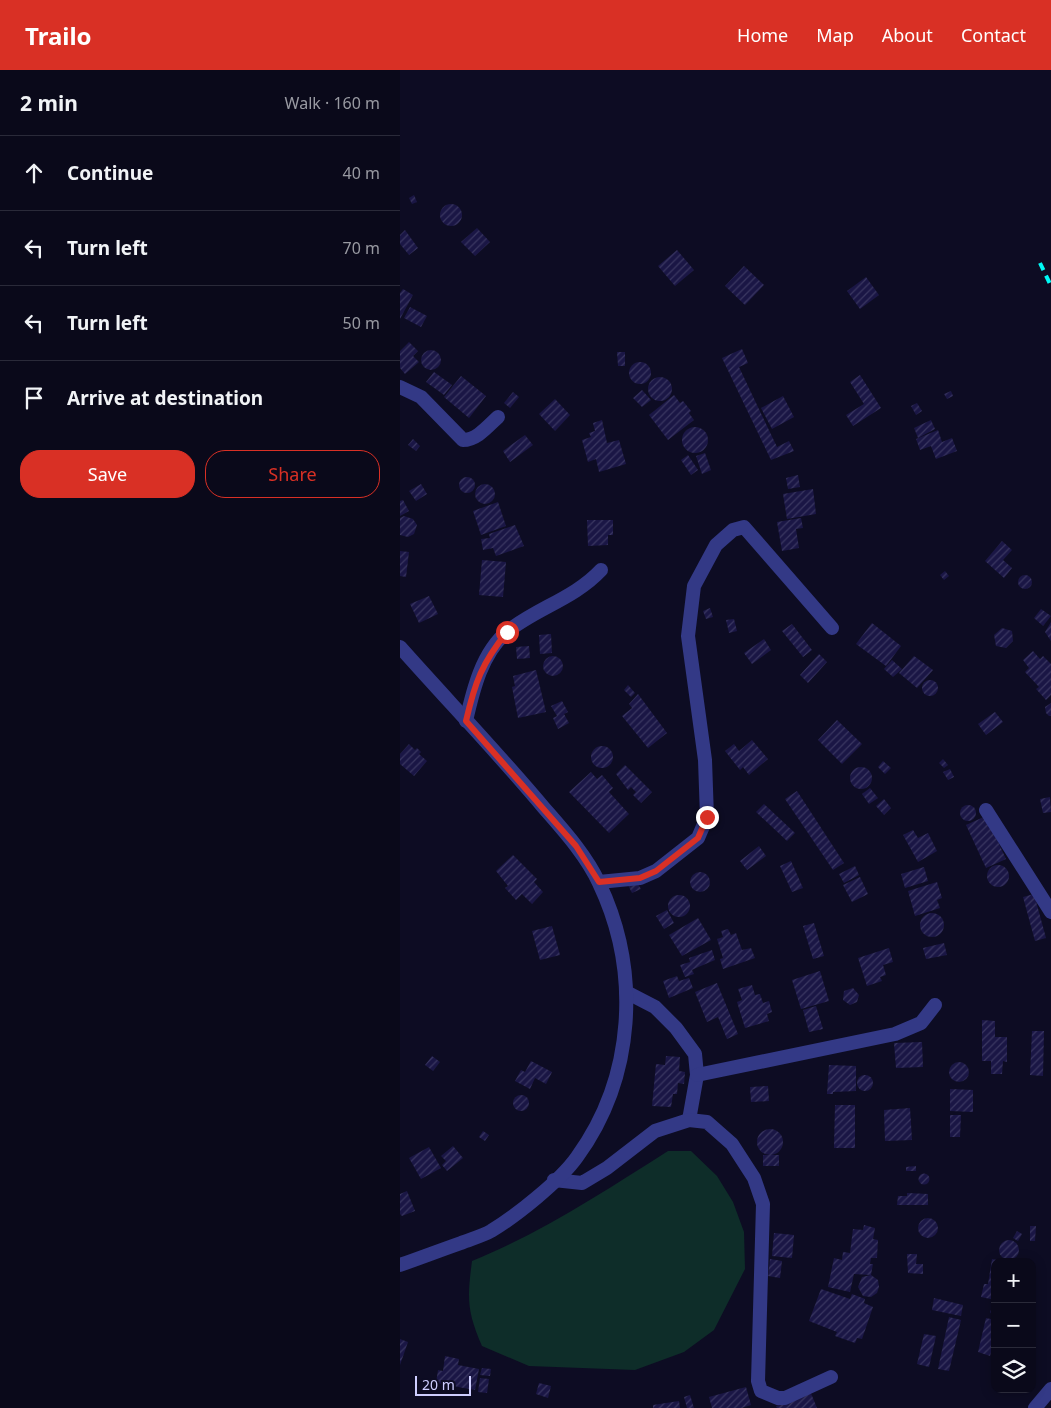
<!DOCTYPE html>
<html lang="en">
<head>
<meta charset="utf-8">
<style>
	body { margin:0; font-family:"Noto Sans",sans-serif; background:#131223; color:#f1f3f6 }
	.controls { position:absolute; right:15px; bottom:15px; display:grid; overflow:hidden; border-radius:10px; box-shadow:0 2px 12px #0003 }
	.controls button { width:45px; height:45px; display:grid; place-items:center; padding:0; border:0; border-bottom:1px solid #2a2a39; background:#0a091a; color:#f1f3f6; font:25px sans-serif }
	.scale { position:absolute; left:15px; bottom:12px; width:56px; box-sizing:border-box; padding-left:5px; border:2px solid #ceceff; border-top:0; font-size:14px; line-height:18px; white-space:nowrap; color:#ceceff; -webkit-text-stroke:4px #0d0c23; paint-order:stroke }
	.stop { position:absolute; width:15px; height:15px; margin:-11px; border:4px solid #d93025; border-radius:50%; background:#fff }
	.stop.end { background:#d93025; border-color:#fff; box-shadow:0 1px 5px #0008 }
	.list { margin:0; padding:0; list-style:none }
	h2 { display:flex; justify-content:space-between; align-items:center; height:65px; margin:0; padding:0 20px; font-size:21px }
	h2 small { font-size:16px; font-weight:400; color:#999aa2 }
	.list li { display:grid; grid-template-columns:32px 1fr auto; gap:15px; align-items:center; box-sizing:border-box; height:75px; padding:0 20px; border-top:1px solid #2a2a39 }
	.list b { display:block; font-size:19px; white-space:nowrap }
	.list em { font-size:16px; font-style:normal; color:#999aa2 }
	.actions { display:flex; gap:10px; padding:15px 20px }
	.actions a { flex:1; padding:11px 0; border:1px solid #d93025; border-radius:20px; text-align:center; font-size:18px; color:#d93025 }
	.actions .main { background:#d93025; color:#fff }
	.icon { flex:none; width:28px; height:28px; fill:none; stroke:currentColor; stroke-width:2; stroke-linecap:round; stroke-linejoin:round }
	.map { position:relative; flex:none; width:651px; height:1338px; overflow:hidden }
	header { display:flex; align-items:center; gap:30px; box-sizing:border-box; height:70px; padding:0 25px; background:#d93025; color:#fff }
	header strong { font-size:24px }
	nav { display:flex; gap:28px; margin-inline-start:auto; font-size:18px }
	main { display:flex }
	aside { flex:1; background:#0a091a }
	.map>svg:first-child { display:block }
	.garden { fill:#0e2d29 }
	.building { fill:url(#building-hatch) }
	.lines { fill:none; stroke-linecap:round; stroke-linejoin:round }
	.minor { stroke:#333986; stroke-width:14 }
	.tertiary { stroke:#333986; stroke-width:14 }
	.rail { stroke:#00f9f5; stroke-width:4; stroke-dasharray:8 6; stroke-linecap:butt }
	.route { stroke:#d93025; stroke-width:6 }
</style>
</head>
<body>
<header>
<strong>Trailo</strong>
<nav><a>Home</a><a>Map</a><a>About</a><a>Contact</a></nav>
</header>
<main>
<aside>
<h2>2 min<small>Walk · 160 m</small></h2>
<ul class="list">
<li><svg class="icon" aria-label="ahead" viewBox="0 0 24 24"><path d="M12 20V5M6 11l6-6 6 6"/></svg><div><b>Continue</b></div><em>40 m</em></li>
<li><svg class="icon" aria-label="left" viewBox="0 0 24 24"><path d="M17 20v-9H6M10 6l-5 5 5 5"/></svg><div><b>Turn left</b></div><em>70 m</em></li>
<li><svg class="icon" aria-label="left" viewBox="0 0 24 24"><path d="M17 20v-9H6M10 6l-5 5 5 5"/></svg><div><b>Turn left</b></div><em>50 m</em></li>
<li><svg class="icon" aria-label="arrive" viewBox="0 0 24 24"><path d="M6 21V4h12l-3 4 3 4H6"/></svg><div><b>Arrive at destination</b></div></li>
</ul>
<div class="actions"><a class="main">Save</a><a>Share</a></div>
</aside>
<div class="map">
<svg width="651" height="1338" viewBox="0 0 651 1338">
	<defs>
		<pattern id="building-hatch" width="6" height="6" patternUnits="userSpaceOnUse" patternTransform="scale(1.25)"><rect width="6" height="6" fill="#1a1645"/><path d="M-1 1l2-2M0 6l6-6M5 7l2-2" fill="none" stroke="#3a3761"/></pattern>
	</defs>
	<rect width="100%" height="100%" fill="#0d0c23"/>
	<!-- garden -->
	<path class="garden" d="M268,1081H291L317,1106L333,1132L344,1162L345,1199L314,1260L284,1282L235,1300L129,1296L82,1276C67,1241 67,1229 72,1191C141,1163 205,1121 268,1081Z"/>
	<!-- building -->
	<g class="building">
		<polygon points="14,125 17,132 12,134 9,128"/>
		<circle cx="51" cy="145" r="11"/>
		<polygon points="77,158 90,172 75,186 61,172"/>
		<polygon points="5,160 18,178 9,185 0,174 0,165"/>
		<polygon points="277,180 294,200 275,216 258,196"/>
		<polygon points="344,196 364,215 345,235 325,216"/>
		<polygon points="466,207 479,225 460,239 447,221"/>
		<polygon points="3,219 13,225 0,249 0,223"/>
		<polygon points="10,237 27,246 21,257 4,248"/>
		<polygon points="9,272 18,281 13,286 19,292 5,304 0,298 0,281"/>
		<polygon points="342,279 348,293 339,297 377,377 389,371 394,381 371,390 322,288"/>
		<circle cx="31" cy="290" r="10"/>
		<polygon points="217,282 225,282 225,296 218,296"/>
		<circle cx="240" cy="303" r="11"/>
		<polygon points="34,302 52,315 44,325 26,312"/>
		<polygon points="460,305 481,338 453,356 446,345 464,334 450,312"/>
		<polygon points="61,306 86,326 69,348 44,327"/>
		<circle cx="260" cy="319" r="12"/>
		<polygon points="242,320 251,330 242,337 233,328"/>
		<polygon points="551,321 553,326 547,329 544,324"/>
		<polygon points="113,322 119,327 110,338 104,333"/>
		<polygon points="274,325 280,333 283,331 291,341 289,343 294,350 268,370 249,345"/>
		<polygon points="383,326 394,347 372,359 361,338"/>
		<polygon points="155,329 170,345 155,361 139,344"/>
		<polygon points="517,333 522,341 516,345 511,336"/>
		<polygon points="202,350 207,373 219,370 226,394 199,402 196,389 188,392 182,370 191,367 189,363 195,361 193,353"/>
		<polygon points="531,350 535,359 518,368 514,358"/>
		<circle cx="295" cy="370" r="13"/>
		<polygon points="538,360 542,372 552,368 557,381 536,389 531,376 520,380 516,369"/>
		<polygon points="125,365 133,375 110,392 103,381"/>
		<polygon points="13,369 20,376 16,381 8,375"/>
		<polygon points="305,383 311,400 302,404 296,386"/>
		<polygon points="288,385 298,400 291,405 281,390"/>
		<polygon points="398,405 400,417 388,419 386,408"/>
		<circle cx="67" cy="415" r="8"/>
		<circle cx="85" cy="424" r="10"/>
		<polygon points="21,414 27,424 16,431 9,421"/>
		<polygon points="413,419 416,444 387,449 383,424"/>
		<polygon points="3,430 9,441 0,446 0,431"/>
		<polygon points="98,432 106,456 81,465 73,441"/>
		<polygon points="4,446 13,449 17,455 14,464 8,467 0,465 0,448"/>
		<polygon points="401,448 403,458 396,459 399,478 382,481 377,452"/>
		<polygon points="187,450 213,450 213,465 208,465 208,475 188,476"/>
		<polygon points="115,455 124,476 96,486 93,478 83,480 81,469 90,468 89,464"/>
		<polygon points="602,471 612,480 603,490 612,498 604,508 585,491"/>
		<polygon points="0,481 9,482 6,507 0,506"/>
		<polygon points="82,490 106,492 103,527 79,525"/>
		<polygon points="545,501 549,506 544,510 540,505"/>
		<circle cx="625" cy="512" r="7"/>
		<polygon points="29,526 38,544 19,553 10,534"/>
		<polygon points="310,538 313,547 306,549 303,541"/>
		<polygon points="641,539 651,546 643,556 634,548"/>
		<polygon points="334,549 337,561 329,563 326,550"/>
		<polygon points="651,552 651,571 645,562"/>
		<polygon points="472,553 501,576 486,596 456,574"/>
		<polygon points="392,554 412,580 403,587 382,561"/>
		<polygon points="602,558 612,561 613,571 606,578 596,576 594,565"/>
		<polygon points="151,564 152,583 140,584 139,565"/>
		<polygon points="364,569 371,580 352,594 344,583"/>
		<polygon points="129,576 130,588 117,589 116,577"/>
		<polygon points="633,581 640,589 643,586 651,594 651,625 646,630 636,619 639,617 625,602 629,598 623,590"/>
		<polygon points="419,584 427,592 408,613 400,605"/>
		<polygon points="514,586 533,600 517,618 499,603"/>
		<circle cx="153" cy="596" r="10"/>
		<polygon points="492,590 502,599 493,607 484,599"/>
		<polygon points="136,600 146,642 118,648 112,617 115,616 113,606"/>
		<circle cx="530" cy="618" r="8"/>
		<polygon points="228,615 235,623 231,627 224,620"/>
		<polygon points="238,624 267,663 248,678 222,646 232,638 229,634"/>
		<polygon points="162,631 168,642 164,644 169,653 158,659 153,648 157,646 151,636"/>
		<polygon points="651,633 651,646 649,646 646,643 645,637"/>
		<polygon points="595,642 603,652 586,665 578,654"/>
		<polygon points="437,650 462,674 442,694 418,670"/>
		<polygon points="352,670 368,689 349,705 343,697 340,700 325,681 334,674 339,681"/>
		<polygon points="9,674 15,680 17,678 21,682 19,684 27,691 14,706 0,694 0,684"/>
		<circle cx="202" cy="687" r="11"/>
		<polygon points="543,689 548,695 544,698 539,693"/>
		<polygon points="483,691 491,698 485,704 478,697"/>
		<polygon points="225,695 252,722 241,733 233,725 236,722 231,717 228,720 216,704"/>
		<circle cx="461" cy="708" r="11"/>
		<polygon points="550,699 554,707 548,710 543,702"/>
		<polygon points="191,702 197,709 202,705 213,718 209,722 229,744 209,763 169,722"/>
		<polygon points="470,718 478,728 469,734 462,724"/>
		<polygon points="397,721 444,793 433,800 385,729"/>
		<polygon points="650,727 651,742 643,743 640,729"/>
		<polygon points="484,729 491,738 484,745 476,736"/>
		<polygon points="364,734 395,763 387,771 356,742"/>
		<circle cx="568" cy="743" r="8"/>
		<polygon points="586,746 606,789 586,798 566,755"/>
		<polygon points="513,760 518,768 528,763 537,781 518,792 503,765"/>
		<polygon points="359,776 366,786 347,800 340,791"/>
		<polygon points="113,785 137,809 134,812 143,822 132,834 122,824 116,830 105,818 108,816 96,801"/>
		<polygon points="391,791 403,818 392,822 380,796"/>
		<circle cx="598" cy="806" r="11"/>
		<polygon points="455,796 459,805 444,813 439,804"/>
		<polygon points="524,797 528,811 505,818 501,804"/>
		<circle cx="300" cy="812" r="10"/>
		<polygon points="460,807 468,824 452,832 443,815"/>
		<polygon points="236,811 241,819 232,823 228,815"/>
		<polygon points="537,812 542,828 537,830 540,838 515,846 508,821"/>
		<polygon points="634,824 646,868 635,871 623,827"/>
		<circle cx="279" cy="836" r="11"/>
		<polygon points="267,840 274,853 264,859 256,846"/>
		<circle cx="532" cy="855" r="12"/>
		<polygon points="298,848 311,870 282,886 269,865"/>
		<polygon points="414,853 424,886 413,889 403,856"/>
		<polygon points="152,856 160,885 140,890 132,861"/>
		<polygon points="328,859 331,865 336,863 342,880 351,878 355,888 323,899 320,889 323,888 317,869 323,867 321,861"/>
		<polygon points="544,873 547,885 526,889 523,878"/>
		<polygon points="489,878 493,892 483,895 486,905 480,907 482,911 467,916 458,888"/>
		<polygon points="312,880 315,890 296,898 292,900 294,904 285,907 280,895 290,892 289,888"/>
		<polygon points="420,901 429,931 401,939 392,910"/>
		<polygon points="277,906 279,911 289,908 293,918 269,928 263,911"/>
		<polygon points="317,913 338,964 327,969 318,947 307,952 295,922"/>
		<polygon points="352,915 355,925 360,924 363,933 369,931 372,942 367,944 369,951 345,958 337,932 342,930 338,919"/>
		<polygon points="453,918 459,925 457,932 450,935 443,930 444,921"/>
		<polygon points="416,936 423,959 409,962 403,940"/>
		<polygon points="582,950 595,951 595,967 607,967 607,992 603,991 602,1004 591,1004 591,991 582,991"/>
		<polygon points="632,961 644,961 643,1006 630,1005"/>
		<polygon points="522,972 523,997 496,998 494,973"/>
		<polygon points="32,986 40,992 33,1001 25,995"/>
		<polygon points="266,986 280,987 279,1001 285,1002 284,1014 278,1013 277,1024 273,1024 271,1037 252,1036 256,994 265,995"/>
		<polygon points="131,991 152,1002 146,1014 135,1008 130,1019 115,1011 121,1000 125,1002"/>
		<circle cx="559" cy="1002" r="10"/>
		<polygon points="429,995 456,996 456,1021 433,1022 433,1024 427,1024"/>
		<circle cx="465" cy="1013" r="8"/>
		<polygon points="368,1016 369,1031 351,1032 350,1017"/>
		<polygon points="550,1019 573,1020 573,1042 550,1041"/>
		<circle cx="121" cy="1033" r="8"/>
		<polygon points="435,1035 455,1035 455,1078 434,1078"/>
		<polygon points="510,1038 512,1070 485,1071 484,1040"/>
		<polygon points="550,1045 561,1045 560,1067 550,1067"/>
		<circle cx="370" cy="1072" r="13"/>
		<polygon points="83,1061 89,1065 85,1071 79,1067"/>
		<polygon points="53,1076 63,1088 47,1101 42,1095 46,1091 41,1086"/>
		<polygon points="29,1077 41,1098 21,1109 9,1088"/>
		<rect x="363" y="1085" width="16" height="11"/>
		<polygon points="516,1096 516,1101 506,1101 506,1097"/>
		<circle cx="524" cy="1109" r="5.5"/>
		<polygon points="7,1121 15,1141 2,1146 0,1144 0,1124"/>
		<polygon points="507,1123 528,1124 528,1135 497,1135 498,1126 507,1126"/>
		<circle cx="528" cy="1158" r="10"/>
		<polygon points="464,1155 475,1158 473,1169 478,1170 477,1188 471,1188 470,1194 473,1194 471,1205 478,1210 479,1217 477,1223 471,1227 463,1226 458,1217 462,1207 471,1205 454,1204 450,1222 428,1217 434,1188 442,1190 443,1182 450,1183 453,1159 463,1160"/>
		<polygon points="630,1156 636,1156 635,1171 630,1171"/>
		<polygon points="617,1161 622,1164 618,1171 613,1168"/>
		<polygon points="374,1163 394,1165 392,1188 372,1186"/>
		<circle cx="609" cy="1180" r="10"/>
		<polygon points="507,1184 517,1184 516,1194 523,1194 523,1204 508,1203"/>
		<polygon points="370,1189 382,1191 380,1208 368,1206"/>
		<polygon points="592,1189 602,1191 595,1192 595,1230 581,1227 584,1214 588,1214"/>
		<polygon points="421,1219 450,1229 452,1224 465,1229 464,1233 473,1237 462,1269 457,1268 455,1273 435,1266 437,1262 409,1251"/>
		<polygon points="534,1228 563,1235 561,1246 532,1240"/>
		<polygon points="595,1232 595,1250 590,1242"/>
		<polygon points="549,1247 561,1250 549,1301 538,1299"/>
		<polygon points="586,1248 595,1250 595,1268 590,1286 578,1282"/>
		<polygon points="524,1264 536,1266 529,1297 517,1294"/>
		<polygon points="0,1269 8,1272 0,1295"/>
		<polygon points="45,1286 59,1289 58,1295 79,1299 75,1320 36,1313 38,1300 43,1301"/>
		<polygon points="82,1298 91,1299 90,1306 80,1305"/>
		<polygon points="80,1308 89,1309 87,1323 78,1322"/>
		<polygon points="139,1313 151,1316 148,1328 136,1324"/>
		<polygon points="346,1317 351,1335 342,1338 312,1338 309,1327"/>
		<polygon points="410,1321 417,1338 377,1338 376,1336"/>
		<polygon points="290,1325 294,1338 287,1338 284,1327"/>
		<polygon points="279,1331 280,1338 253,1338 253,1335"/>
	</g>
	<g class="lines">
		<!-- minor -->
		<g class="minor">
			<path d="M0,317L21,327L63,370C77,370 88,356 98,347"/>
			<path d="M66,651C73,620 82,582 108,561C137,538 175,528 201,500"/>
			<polyline points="586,740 651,842"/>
			<polyline points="199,812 240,808 256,801 298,768 307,747 305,690 288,566 294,516 316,475 333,460 344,457 432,558"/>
			<polyline points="226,922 255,937 276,958 295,984 297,1005 289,1050"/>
			<polyline points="297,1005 495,964 521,953 535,935"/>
			<polyline points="154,1110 182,1113 207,1098 255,1061 289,1050 307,1052 332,1074 354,1108 363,1134 358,1311 361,1321 378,1328 385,1328 431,1307"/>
			<polyline points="635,1338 651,1319"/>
		</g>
		<!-- tertiary -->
		<path class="tertiary" d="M0,577C48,631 98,683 144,738C164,761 186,785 199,813C241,901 235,1007 177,1087C160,1111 116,1146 91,1161C82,1166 71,1169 61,1173C41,1180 20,1188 0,1195"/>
		<!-- rail -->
		<polyline class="rail" points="640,193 651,216"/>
	</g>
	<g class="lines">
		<!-- route -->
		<path class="route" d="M107,562C82,593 75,612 66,651L176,776L199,812L240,808L256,801L298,768L307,747"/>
	</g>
</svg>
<div class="controls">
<button>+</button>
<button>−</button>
<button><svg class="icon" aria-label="layers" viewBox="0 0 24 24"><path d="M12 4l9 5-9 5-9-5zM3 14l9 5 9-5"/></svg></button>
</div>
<div class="scale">20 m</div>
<div class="stop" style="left:107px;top:562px"></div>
<div class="stop end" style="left:307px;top:747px"></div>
</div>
</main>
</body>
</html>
